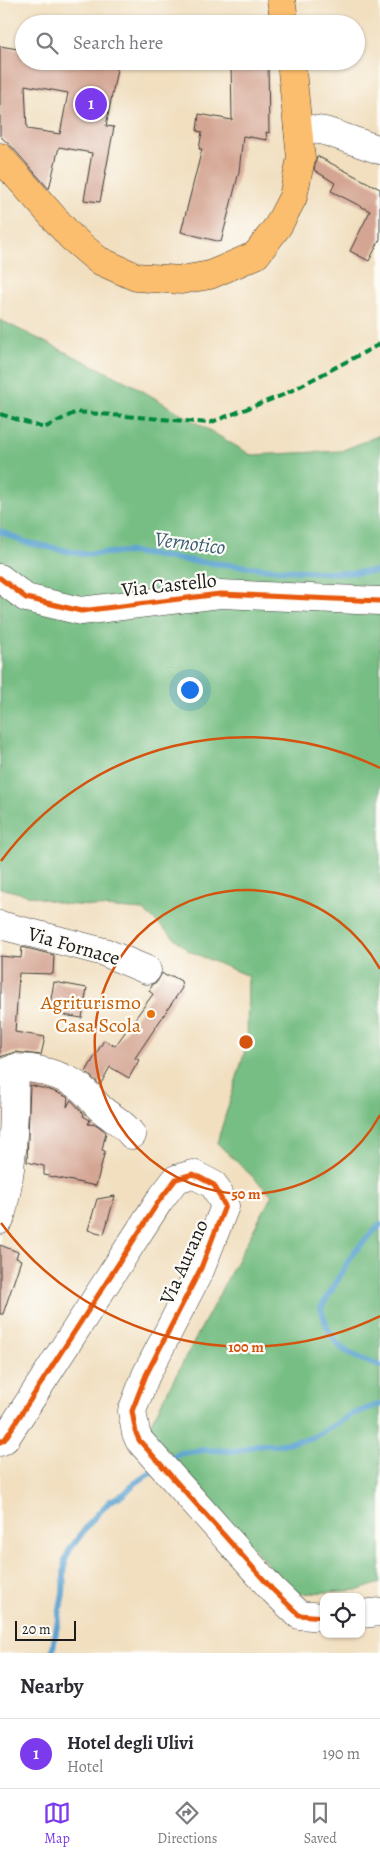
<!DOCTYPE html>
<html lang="en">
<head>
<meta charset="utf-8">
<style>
	body { margin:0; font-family:Alegreya,serif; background:#f7f7f7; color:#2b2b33 }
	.controls { position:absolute; right:15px; bottom:15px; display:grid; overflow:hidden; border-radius:10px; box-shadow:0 1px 4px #0004 }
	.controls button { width:45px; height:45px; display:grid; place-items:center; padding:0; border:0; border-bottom:1px solid #e1e1e2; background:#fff; color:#2b2b33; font:25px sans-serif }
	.scale { position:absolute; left:15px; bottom:12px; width:61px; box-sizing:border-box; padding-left:5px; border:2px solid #1c1c1c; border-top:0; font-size:14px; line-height:18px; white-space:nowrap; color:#1c1c1c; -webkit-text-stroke:4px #fdfcf7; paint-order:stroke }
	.you { position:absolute; left:189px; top:689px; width:18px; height:18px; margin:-12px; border:4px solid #fff; border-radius:50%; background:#1a73e8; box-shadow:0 0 0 8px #1a73e833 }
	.badge { display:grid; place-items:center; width:32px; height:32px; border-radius:50%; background:#7c3aed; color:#fff; font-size:16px; font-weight:700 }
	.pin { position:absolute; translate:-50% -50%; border:2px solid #fff; box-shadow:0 1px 5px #0006 }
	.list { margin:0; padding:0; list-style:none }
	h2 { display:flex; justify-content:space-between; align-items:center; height:65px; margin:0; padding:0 20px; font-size:21px }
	h2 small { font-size:16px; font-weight:400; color:#7c7c81 }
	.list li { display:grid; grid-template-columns:32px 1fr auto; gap:15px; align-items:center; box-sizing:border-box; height:70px; padding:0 20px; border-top:1px solid #e1e1e2 }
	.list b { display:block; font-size:19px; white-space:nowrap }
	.list p { margin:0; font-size:16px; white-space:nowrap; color:#7c7c81 }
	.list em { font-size:16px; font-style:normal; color:#7c7c81 }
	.icon { flex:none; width:28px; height:28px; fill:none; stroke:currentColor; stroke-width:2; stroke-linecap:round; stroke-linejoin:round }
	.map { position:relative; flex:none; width:380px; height:1653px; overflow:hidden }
	.search { position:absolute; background:#fff; box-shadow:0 1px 4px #0004; left:15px; right:15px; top:15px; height:55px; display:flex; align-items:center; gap:12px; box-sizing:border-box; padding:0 18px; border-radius:28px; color:#7c7c81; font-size:19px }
	.sheet { height:135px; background:#fff }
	nav { display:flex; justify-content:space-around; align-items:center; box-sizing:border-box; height:70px; border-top:1px solid #e1e1e2; background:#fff; font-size:14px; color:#7c7c81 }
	nav a { display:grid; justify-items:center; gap:2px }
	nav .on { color:#7c3aed }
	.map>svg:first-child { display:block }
	.forest { fill:#77be84; stroke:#4a6d50 }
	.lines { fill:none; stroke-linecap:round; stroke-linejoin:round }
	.stream { stroke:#5aa2d0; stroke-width:6 }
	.building { fill:#d4a593; fill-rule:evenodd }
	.minor-casing { stroke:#3c3935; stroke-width:29 }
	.major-casing { stroke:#3c3935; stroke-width:29 }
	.minor { stroke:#fff; stroke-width:28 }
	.major { stroke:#fbbe6e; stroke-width:28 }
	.quiet { stroke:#00873e; stroke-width:4; stroke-dasharray:8 4; stroke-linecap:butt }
	.cycleway-casing { stroke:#fdfcf7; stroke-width:8 }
	.cycleway { stroke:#e8590c; stroke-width:5 }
	.ring { fill:none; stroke:#d4530e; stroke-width:2.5 }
	.food-dot { fill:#e8710a; stroke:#fdfcf7; stroke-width:2 }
	.labels { text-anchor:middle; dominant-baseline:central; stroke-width:4.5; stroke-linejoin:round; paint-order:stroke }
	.street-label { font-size:20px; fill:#1c1c1c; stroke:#fdfcf7 }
	.food-label { font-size:20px; fill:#c56008; stroke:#fdfcf7; text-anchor:end }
	.water-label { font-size:21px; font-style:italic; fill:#3b5f76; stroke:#fdfcf7 }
	.centre { fill:#d4530e; stroke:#fdfcf7; stroke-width:2.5 }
	.ring-label { font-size:15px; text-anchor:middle; font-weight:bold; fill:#d4530e; stroke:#fdfcf7; stroke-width:4.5; stroke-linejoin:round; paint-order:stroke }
</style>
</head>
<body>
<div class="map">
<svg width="380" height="1653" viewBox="0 0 380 1653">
	<rect width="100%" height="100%" fill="#fdfcf7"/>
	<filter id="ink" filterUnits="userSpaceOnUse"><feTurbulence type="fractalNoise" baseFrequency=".02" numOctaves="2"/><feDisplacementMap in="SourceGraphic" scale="10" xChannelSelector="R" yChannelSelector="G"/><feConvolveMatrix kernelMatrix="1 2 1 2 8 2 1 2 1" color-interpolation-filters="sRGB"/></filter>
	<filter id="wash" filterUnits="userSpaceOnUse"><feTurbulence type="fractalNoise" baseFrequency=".0096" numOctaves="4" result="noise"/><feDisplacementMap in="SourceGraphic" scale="20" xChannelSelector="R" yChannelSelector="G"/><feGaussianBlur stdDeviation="1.12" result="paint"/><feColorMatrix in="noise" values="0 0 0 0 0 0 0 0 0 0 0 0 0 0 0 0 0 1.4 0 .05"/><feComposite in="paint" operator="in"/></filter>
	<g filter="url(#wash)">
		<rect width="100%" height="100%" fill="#f1dfc0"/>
		<!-- forest -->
		<polygon class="forest" points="0,320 131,384 251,455 341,451 380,435 380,1583 359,1590 294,1594 148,1428 272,1195 217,1143 247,1044 248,976 189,951 143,910 64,904 0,888"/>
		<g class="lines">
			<!-- stream -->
			<g class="stream">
				<polyline points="0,531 24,542 82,554 130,552 200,562 281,570 346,573 380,571"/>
				<path d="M380,1225L354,1252L321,1308C332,1348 342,1352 380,1366"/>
				<polyline points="167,1461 181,1453 205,1450 239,1451 257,1445 277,1445 312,1438 353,1414 380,1404"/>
				<polyline points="52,1653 63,1593 65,1560 70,1549 92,1520 110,1501 124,1494 134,1484 157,1468"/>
			</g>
		</g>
		<g id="blocks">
			<!-- building -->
			<g class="building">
				<path d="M0,46L24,50V61H103L118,64L106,126L114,127L100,202L84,200L92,153L59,147L49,189L12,147L0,136ZM25,85L68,93L60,134L27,129Z"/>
				<polygon points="231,61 268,61 269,133 266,132 267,140 243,136 239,172 221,242 181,232 202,149 199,149 202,132 197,131 199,114 232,120"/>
				<polygon points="317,156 380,189 380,239 369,261 350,251 370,211 331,191 335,183 314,170"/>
				<polygon points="22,947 54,955 53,974 19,973 15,1032 45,1037 41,1055 15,1052 0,1057 0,956 21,958"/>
				<polygon points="162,973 166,976 172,976 181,981 182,988 135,1058 139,1060 129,1078 110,1067 100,1085 86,1072 104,1040 115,1046 153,994 149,991 152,986 152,984 157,982"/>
				<polygon points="54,982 87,988 82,1018 63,1015 64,1006 50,1004"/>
				<polygon points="30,1085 53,1091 67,1097 68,1098 67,1107 71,1100 84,1114 83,1116 90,1120 88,1124 97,1125 106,1132 102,1150 105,1151 96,1186 44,1175 44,1166 27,1162"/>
				<polygon points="115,1196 104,1234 88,1230 97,1199"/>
				<polygon points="0,1245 18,1252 16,1258 21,1260 3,1314 0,1314"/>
			</g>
		</g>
	</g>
	<g filter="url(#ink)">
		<use href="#blocks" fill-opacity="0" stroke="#3c3935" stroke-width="1"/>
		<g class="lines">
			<!-- minor casing -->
			<g class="minor-casing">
				<g id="minor">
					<polyline points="298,127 325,131 380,150"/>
					<polyline points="0,578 26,598 81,611 220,594 380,601"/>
					<polyline points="0,925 104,952 147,970"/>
					<path d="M0,1074C5,1072 10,1070 15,1069C31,1065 68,1077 81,1088C88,1094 93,1101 100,1108C112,1119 121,1120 132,1135"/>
					<path d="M0,1220C14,1170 14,1120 15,1068"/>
					<polyline points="0,1442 5,1439 159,1201 176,1179 193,1174 214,1185 225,1206 201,1268 146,1375 132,1411 136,1433 139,1440 272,1589 299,1615 324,1617"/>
					<polyline points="361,1614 380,1612"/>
				</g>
			</g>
			<!-- major casing -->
			<g class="major-casing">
				<g id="major">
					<polyline points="281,0 285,24"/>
					<polyline points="0,157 71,237 98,260 136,277 181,280 210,275 256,255 278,226 293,197 301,158 291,61"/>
				</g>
			</g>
			<!-- minor -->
			<use href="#minor" class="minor"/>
			<!-- major -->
			<use href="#major" class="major"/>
			<!-- quiet -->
			<polyline class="quiet" points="0,414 44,428 76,412 209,423 283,395 380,344"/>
			<!-- cycleway casing -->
			<g class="cycleway-casing">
				<g id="cycleway">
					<polyline points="0,578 26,598 81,611 220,594 380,601"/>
					<polyline points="0,1442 5,1439 159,1201 176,1179 193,1174 214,1185 225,1206 201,1268 146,1375 132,1411 136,1433 139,1440 272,1589 299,1615 324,1617"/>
				</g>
			</g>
			<!-- cycleway -->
			<use href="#cycleway" class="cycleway"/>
		</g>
	</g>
	<!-- distance rings -->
	<g class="ring">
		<path d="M380 1115A152 152 0 1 1 380 969"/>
		<path d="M380 1316A305 305 0 0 1 1 1223M1 861A305 305 0 0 1 380 768"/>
	</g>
	<!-- markers -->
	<circle class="food-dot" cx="151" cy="1014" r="5"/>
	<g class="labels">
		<!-- street labels -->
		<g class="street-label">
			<text transform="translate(169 585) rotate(-6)">Via Castello</text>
			<text transform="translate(74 946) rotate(16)">Via Fornace</text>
			<text transform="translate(184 1262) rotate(-66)">Via Aurano</text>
		</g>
		<!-- food labels -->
		<g class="food-label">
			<text x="141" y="1002">Agriturismo<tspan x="141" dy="23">Casa Scola</tspan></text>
		</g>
		<!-- water labels -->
		<g class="water-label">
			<text transform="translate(190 543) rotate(7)">Vernotico</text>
		</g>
	</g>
	<circle cx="246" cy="1042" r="8" class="centre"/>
	<g class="ring-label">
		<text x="246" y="1199">50 m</text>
		<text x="246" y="1352">100 m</text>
	</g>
</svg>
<div class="controls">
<button><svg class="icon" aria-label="locate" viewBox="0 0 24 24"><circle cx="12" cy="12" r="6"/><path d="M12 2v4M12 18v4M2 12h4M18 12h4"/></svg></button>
</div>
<div class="scale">20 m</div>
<div class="you"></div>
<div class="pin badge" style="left:91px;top:104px">1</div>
<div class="search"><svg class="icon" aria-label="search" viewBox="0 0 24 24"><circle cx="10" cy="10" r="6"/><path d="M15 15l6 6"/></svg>Search here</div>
</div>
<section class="sheet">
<h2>Nearby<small></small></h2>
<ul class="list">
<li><span class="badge">1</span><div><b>Hotel degli Ulivi</b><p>Hotel</p></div><em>190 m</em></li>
</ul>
</section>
<nav>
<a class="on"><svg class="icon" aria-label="map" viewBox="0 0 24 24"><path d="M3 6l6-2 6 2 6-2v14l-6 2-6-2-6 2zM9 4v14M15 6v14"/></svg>Map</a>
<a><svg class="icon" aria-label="directions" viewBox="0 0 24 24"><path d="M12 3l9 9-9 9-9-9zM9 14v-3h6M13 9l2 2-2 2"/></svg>Directions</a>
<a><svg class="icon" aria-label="saved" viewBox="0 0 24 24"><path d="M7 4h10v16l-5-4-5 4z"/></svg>Saved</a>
</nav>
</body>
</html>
